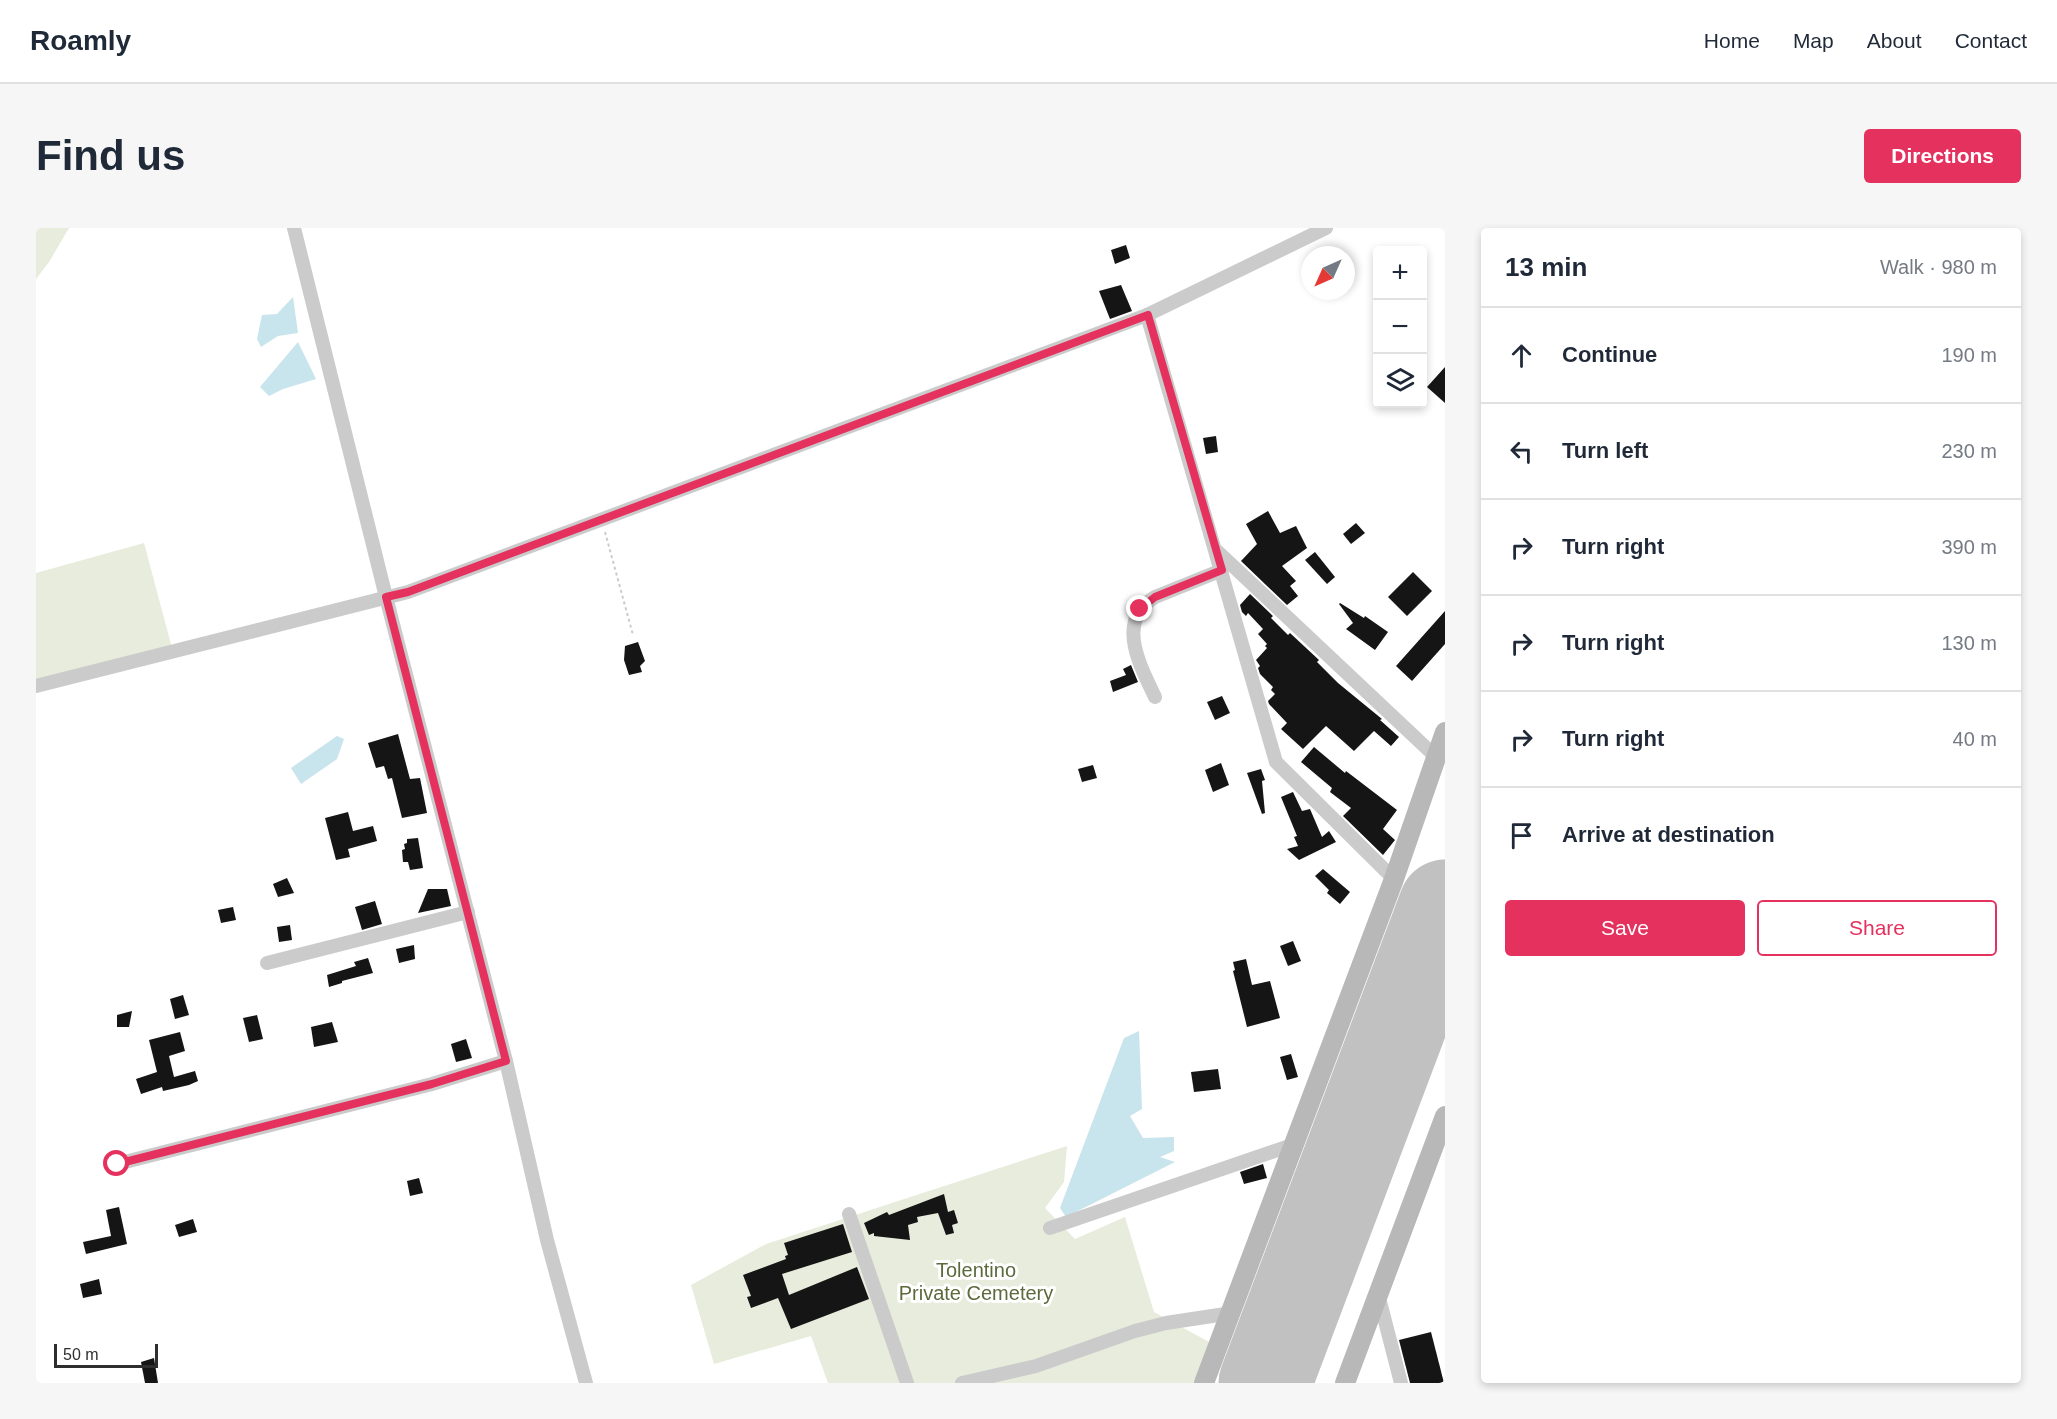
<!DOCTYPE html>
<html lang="en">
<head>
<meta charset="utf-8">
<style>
	body { margin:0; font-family:Helvetica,sans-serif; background:#f6f6f7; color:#1f2937 }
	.controls { position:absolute; right:18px; top:18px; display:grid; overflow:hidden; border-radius:6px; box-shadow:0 3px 9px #0003 }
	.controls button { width:54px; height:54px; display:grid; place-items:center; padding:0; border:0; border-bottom:2px solid #e0e1e3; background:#fff; color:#1f2937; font:30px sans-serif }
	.compass { position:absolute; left:1265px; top:18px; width:54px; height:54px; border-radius:50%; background:#fff; box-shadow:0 3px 9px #0003; rotate:225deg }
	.scale { position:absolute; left:18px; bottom:15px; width:104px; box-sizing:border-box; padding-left:6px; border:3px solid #2e2e2e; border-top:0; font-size:16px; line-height:21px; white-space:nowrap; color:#2e2e2e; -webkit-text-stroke:4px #fff; paint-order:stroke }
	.stop { position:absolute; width:18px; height:18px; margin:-14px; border:4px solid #e5315e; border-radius:50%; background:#fff }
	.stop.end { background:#e5315e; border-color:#fff; box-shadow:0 2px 6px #0008 }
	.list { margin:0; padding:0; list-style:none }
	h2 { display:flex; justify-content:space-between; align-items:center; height:78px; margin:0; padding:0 24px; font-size:26px }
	h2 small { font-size:20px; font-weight:400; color:#747a83 }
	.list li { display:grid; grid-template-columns:39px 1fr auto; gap:18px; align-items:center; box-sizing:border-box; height:96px; padding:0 24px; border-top:2px solid #e0e1e3 }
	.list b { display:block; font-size:22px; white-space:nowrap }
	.list em { font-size:20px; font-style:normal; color:#747a83 }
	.actions { display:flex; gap:12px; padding:18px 24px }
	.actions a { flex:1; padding:14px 0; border:2px solid #e5315e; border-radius:6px; text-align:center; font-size:21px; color:#e5315e }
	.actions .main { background:#e5315e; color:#fff }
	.icon { flex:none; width:33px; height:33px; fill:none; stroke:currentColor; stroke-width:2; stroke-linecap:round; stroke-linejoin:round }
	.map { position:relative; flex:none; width:1409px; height:1155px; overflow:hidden; border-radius:6px }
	header { display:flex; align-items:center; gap:36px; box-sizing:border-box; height:84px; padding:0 30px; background:#fff; border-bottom:2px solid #e0e1e3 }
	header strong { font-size:28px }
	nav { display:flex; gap:33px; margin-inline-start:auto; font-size:21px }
	.intro { display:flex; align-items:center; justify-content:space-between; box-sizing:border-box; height:144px; padding:0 36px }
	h1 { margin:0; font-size:42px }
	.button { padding:15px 27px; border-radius:6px; background:#e5315e; color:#fff; font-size:21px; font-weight:700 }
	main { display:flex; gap:36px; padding:0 36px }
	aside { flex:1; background:#fff; border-radius:6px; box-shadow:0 3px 9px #0003 }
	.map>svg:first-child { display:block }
	.green { fill:#e7ecdc }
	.water { fill:#c8e4ec }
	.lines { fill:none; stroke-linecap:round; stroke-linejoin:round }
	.runway { stroke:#c1c1c1; stroke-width:93 }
	.building { fill:#151515 }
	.path { stroke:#cbcbcb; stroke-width:2; stroke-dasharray:3 3; stroke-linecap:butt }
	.street { stroke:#cbcbcb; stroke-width:14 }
	.secondary { stroke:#b8b8b8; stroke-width:20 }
	.route { stroke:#e5315e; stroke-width:8 }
	.labels { text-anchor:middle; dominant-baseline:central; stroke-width:6; stroke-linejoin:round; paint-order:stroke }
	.park-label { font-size:20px; fill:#5a6a3c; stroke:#fff }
</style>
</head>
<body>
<header>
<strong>Roamly</strong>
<nav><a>Home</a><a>Map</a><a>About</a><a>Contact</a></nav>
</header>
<div class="intro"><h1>Find us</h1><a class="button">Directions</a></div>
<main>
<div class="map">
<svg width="1409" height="1155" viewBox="0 0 1409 1155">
	<rect width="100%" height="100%" fill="#fff"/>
	<!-- green -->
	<g class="green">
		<polygon points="0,0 33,0 13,34 0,51"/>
		<polygon points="108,315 136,420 0,453 0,345"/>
		<polygon points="1031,918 1028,954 1009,980 1039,1011 1089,989 1118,1084 1175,1115 1160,1155 792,1155 775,1108 678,1136 655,1057 730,1016"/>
	</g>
	<!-- water -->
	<g class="water">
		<polygon points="257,69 262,105 242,108 225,119 221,111 226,87 241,86"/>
		<polygon points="262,114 280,151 247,161 233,168 224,159"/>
		<polygon points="301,508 308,511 301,531 265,556 255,540"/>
		<polygon points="1103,803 1106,881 1094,888 1107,910 1138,909 1138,923 1124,929 1139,934 1030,989 1024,980 1088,810"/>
	</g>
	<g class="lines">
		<!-- runway -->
		<polyline class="runway" points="1229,1155 1409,678"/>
	</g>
	<!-- building -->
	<g class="building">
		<polygon points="1090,17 1094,30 1079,36 1075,22"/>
		<polygon points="1085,57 1096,83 1074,91 1063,63"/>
		<polygon points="1409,139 1409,175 1391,159"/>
		<polygon points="1180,208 1182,224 1170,226 1167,210"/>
		<polygon points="1232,283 1244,305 1260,298 1271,320 1246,338 1260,353 1254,358 1262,368 1251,377 1205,333 1221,316 1210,296"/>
		<polygon points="1320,295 1329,305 1315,316 1307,306"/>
		<polygon points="1279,324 1299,349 1291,356 1269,332"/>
		<polygon points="1377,344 1396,363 1371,388 1352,369"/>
		<polygon points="1214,366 1237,388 1235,390 1252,407 1254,405 1283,432 1281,434 1302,455 1346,491 1344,492 1363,509 1355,518 1338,503 1318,523 1290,498 1267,521 1245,501 1251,495 1233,476 1232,473 1239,466 1235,462 1237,459 1224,446 1222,440 1224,438 1220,432 1231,420 1229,418 1231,416 1222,406 1227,401 1212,385 1210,388 1206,384 1204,377"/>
		<polygon points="1304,375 1328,390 1329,388 1352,404 1339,422 1310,401 1317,395 1303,376"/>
		<polygon points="1409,383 1409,416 1376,453 1360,438"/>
		<polygon points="602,414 609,433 604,438 606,444 593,447 588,432 589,418"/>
		<polygon points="1095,437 1102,454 1077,464 1074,453 1090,447 1087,441"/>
		<polygon points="1186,468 1194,485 1179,492 1171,474"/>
		<polygon points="362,506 374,551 384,550 391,585 366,590 356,550 352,551 348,538 340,540 332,515"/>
		<polygon points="1278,519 1309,545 1310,543 1361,582 1347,601 1359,612 1347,627 1307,588 1315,580 1294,564 1296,560 1265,534"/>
		<polygon points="1185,535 1193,557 1177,564 1169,542"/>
		<polygon points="1057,537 1061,550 1046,554 1042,541"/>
		<polygon points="1225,541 1229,552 1226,553 1229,585 1226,586 1211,545"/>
		<polygon points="1257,564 1266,583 1274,581 1286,609 1293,603 1300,614 1263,632 1251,621 1262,618 1258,609 1261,608 1245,569"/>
		<polygon points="312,584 317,603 337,598 341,613 312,621 314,629 300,632 289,590"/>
		<polygon points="382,610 387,640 374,642 372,634 367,634 366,622 369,621 368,616 371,615 371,611"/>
		<polygon points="1287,641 1314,664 1304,676 1291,665 1293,662 1279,648"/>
		<polygon points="251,650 258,665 242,669 237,656"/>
		<polygon points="392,661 411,661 415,678 382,685"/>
		<polygon points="339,673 346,696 326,702 319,679"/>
		<polygon points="197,679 200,692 185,695 182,682"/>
		<polygon points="254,697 256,712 243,714 241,699"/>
		<polygon points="1257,713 1265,733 1252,738 1244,718"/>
		<polygon points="378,717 379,731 363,735 360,721"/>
		<polygon points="332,730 337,745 306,753 306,755 293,759 291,747 320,738 318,734"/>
		<polygon points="1210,731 1216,757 1234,753 1244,790 1211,799 1197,743 1199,742 1197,734"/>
		<polygon points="147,767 153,787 139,791 134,771"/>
		<polygon points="96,783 93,799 81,799 81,787"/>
		<polygon points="221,787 227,811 213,814 207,790"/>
		<polygon points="296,794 302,814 278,819 275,799"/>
		<polygon points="144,804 149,823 133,828 138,849 159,843 162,853 153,857 127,863 126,859 105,866 100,851 121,844 113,812"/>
		<polygon points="430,811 436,830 420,834 415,816"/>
		<polygon points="1255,826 1262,849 1251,852 1244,829"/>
		<polygon points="1182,841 1185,861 1158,864 1155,844"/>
		<polygon points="1227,936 1231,950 1208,956 1204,944"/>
		<polygon points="383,950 387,965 374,968 371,953"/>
		<polygon points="908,966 912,984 918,982 922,995 916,997 918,1005 910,1007 902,985 881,989 882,994 872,997 874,1012 838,1008 838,1005 833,1007 828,995 851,984 853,987"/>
		<polygon points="83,979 91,1016 50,1026 47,1014 75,1008 70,982"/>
		<polygon points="157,991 161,1004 143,1009 139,997"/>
		<polygon points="807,996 816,1024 746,1046 753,1067 821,1039 833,1071 755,1101 742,1070 715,1080 711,1069 715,1068 707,1047 750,1031 749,1028 752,1027 748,1015"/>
		<polygon points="63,1051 66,1066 47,1070 44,1056"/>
		<polygon points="1395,1104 1408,1155 1374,1155 1363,1112"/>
		<polygon points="118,1130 122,1155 109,1155 105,1134"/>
	</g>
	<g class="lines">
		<!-- path -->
		<polyline class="path" points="569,304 597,407"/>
		<!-- street -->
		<g class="street">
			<polyline points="258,0 350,369 470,833 511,1012 550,1155"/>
			<polyline points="1111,87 1240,534 1358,651"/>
			<polyline points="1181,323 1400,529"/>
			<polyline points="0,458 372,364 1111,87 1290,0"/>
			<path d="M1119,469C1104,437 1079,393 1119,369L1186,342"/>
			<polyline points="231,735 432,684"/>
			<polyline points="81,936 396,856 470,833"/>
			<polyline points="813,986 871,1155"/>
			<polyline points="1014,1000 1259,916"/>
			<polyline points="1342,1066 1365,1155"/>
			<polyline points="926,1155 1000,1138 1099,1103 1130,1095 1196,1085"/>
		</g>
		<!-- secondary -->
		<g class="secondary">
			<polyline points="1168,1155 1358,651 1409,504"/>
			<polyline points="1309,1155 1409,888"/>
		</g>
	</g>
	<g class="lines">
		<!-- route -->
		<polyline class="route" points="81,936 396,856 470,833 350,369 372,364 1112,87 1186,342 1119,369 1104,381"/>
	</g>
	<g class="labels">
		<!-- park labels -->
		<g class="park-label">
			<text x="940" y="1042">Tolentino<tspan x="940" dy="23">Private Cemetery</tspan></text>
		</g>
	</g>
</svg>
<div class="controls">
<button>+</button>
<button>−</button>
<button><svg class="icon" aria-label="layers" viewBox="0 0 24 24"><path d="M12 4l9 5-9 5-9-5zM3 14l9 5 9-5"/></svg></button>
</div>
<svg class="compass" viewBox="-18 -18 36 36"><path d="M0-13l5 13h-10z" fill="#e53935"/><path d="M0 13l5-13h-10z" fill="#747a83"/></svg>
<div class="scale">50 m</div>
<div class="stop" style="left:81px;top:936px"></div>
<div class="stop end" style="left:1104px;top:381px"></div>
</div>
<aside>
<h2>13 min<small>Walk · 980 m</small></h2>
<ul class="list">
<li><svg class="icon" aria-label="ahead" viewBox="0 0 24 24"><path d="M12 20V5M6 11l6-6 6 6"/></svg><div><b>Continue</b></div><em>190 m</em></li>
<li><svg class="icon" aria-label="left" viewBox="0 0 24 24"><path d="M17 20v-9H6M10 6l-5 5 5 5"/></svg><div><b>Turn left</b></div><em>230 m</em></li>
<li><svg class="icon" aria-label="right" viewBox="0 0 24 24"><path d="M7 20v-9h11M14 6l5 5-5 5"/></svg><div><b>Turn right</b></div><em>390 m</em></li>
<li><svg class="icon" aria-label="right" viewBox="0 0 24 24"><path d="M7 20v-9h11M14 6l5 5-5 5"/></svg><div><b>Turn right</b></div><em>130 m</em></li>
<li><svg class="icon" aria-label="right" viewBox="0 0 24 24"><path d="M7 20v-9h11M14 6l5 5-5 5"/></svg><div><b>Turn right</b></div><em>40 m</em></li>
<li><svg class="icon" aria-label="arrive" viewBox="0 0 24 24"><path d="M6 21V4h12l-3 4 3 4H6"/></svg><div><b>Arrive at destination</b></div></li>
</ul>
<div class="actions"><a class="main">Save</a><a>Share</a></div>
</aside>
</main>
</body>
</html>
